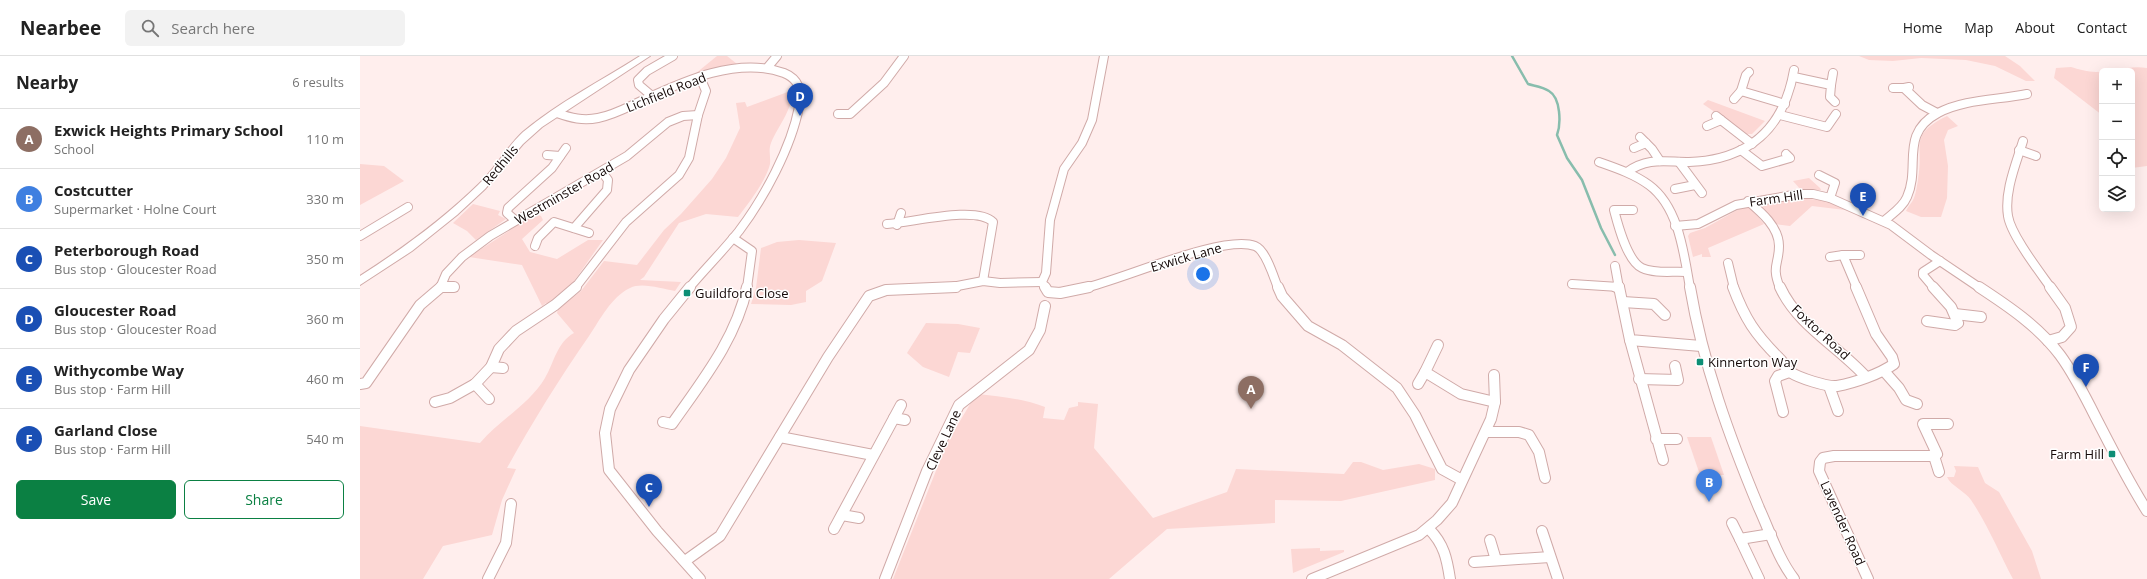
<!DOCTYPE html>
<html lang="en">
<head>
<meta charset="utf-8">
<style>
	body { margin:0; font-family:"Open Sans",sans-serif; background:#f2f2f2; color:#222 }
	.controls { position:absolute; right:12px; top:12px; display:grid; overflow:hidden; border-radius:6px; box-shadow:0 4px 16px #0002 }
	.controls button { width:36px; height:36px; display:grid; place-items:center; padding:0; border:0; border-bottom:1px solid #e0e0e0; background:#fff; color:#222; font:20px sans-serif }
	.you { position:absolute; left:843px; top:218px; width:14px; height:14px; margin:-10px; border:3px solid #fff; border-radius:50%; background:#1a73e8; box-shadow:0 0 0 6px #1a73e833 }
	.badge { display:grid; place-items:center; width:26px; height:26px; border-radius:50%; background:#0b8043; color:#fff; font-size:13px; font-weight:700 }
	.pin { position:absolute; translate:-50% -33px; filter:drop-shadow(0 1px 2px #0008) }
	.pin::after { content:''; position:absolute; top:21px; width:14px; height:12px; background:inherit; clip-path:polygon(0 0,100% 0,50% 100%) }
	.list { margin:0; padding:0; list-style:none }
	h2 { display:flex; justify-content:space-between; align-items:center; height:52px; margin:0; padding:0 16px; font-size:17px }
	h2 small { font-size:13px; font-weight:400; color:#767676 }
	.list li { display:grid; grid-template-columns:26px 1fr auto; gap:12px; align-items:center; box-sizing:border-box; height:60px; padding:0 16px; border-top:1px solid #e0e0e0 }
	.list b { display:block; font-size:15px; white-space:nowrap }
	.list p { margin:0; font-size:13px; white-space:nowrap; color:#767676 }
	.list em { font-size:13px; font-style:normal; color:#767676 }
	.actions { display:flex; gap:8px; padding:12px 16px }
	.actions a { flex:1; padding:9px 0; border:1px solid #0b8043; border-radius:6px; text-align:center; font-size:14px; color:#0b8043 }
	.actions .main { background:#0b8043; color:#fff }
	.icon { flex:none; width:22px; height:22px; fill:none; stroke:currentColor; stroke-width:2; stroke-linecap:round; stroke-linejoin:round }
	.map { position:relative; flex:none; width:1787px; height:523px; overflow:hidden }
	header { display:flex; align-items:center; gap:24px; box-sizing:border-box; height:56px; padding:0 20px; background:#fff; border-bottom:1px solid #e0e0e0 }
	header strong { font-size:19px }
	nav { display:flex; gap:22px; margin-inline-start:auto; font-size:14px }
	.search { width:280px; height:36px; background:#f2f2f2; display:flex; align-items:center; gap:10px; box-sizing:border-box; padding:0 14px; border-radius:6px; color:#767676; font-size:15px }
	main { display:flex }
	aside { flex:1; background:#fff }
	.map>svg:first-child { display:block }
	.green { fill:#fcd7d4 }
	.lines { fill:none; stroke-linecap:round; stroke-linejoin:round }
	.stream { stroke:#88bdad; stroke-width:2.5 }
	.minor-far1-casing { stroke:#d0aaa8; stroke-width:10 }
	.minor-casing { stroke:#d0aaa8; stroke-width:12 }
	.tertiary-casing { stroke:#d0aaa8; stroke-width:2 }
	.minor-far1 { stroke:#fff; stroke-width:8 }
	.minor { stroke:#fff; stroke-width:10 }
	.tertiary { fill:#fff; fill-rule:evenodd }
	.poi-dot { fill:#0d8e75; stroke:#fff; stroke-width:1.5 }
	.labels { text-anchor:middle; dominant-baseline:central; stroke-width:3; stroke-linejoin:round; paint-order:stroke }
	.street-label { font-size:13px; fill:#140807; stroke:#fff }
	.poi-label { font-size:13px; fill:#140807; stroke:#fff; text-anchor:start }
</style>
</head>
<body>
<header>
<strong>Nearbee</strong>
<div class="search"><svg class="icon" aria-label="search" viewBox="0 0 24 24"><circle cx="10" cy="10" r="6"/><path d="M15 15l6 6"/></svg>Search here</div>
<nav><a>Home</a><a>Map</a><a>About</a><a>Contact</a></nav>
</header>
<main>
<aside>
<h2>Nearby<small>6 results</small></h2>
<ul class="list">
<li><span class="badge" style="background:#8d6e63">A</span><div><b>Exwick Heights Primary School</b><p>School</p></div><em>110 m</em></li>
<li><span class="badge" style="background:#3f7fe0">B</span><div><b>Costcutter</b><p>Supermarket · Holne Court</p></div><em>330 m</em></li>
<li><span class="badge" style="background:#1a4fb4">C</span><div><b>Peterborough Road</b><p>Bus stop · Gloucester Road</p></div><em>350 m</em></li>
<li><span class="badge" style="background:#1a4fb4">D</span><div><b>Gloucester Road</b><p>Bus stop · Gloucester Road</p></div><em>360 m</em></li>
<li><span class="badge" style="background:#1a4fb4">E</span><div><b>Withycombe Way</b><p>Bus stop · Farm Hill</p></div><em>460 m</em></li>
<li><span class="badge" style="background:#1a4fb4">F</span><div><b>Garland Close</b><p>Bus stop · Farm Hill</p></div><em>540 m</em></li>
</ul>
<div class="actions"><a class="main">Save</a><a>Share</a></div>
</aside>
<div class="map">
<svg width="1787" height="523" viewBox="0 0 1787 523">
	<rect width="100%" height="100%" fill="#ffeeed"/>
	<!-- green -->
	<g class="green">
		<polygon points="357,0 367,0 377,8 335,18"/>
		<polygon points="1499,0 1645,0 1660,10 1675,25 1666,25 1635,10 1606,4 1561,2 1533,5 1509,4"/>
		<path d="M1711,11C1718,13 1728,16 1736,16C1754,16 1769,9 1787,12V110L1772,112V15H1742V59L1694,22L1696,12Z"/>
		<path d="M433,34C431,57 419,68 411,87C408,95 411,101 410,108C406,125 388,148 378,161L346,158L319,167L284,221L280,224L321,226L315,235C302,233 282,226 270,232C251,241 240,264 229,280C199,323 172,367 147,412L156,413L142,444L132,479L83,490L63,523H0V370L120,387C139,364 169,349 185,322C194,307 197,286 214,277L197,257L198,253L221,235L244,205L277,209L304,174L321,158L352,123L366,102L380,72L376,47L385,46L387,51Z"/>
		<polygon points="1348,44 1405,65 1392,78 1387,78 1343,48"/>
		<path d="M1587,60L1598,70L1588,74L1584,84L1588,110L1587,142L1581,161H1561L1546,155C1548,150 1552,147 1554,142C1556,137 1557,129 1558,124C1565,88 1547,80 1587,60Z"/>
		<polygon points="0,108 24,110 44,125 0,149"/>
		<polygon points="1449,122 1460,132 1461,134 1441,134 1433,125"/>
		<polygon points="1447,143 1465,144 1485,154 1452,150 1430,170 1415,168 1402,151 1402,148"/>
		<polygon points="113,148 140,155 138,159 146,163 116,184 107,175 93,167"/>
		<polygon points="1390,151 1404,168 1348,192 1351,201 1342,201 1342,198 1333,201 1328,180 1330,177 1345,172 1381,152"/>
		<polygon points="175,158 181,160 183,164 162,183 170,196 197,203 228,184 243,184 212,228 188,249 186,247 182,250 162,209 109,201"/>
		<polygon points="439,184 476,187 462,225 446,235 446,246 431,249 391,248 396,232 401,192 417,186"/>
		<polygon points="566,267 598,268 620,272 610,297 598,296 589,321 563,311 547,297"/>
		<path d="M616,338C640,340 663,343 685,351L683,362L704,364L709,352L718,350V346L738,348L734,392L793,462L867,436L876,413L984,418L993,406H1001L1023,414L1059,408L1075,413V424L981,445L915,444V467L807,473L749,523H533L587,387Z"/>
		<polygon points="1327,381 1351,381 1364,419 1340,419"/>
		<path d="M1594,410L1618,411L1625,427L1639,436L1672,495L1681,523H1653C1639,497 1628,469 1611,444C1605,435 1591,430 1587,421H1594L1596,415Z"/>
		<polygon points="960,492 960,495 984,494 984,496 933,517 931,493"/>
	</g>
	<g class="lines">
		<!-- stream -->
		<path class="stream" d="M1152,0L1168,28C1175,30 1183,31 1189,35C1201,42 1201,68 1197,79L1207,102L1222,124L1241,172L1255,199"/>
		<!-- minor-far1 casing -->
		<g class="minor-far1-casing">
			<g id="minor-far1">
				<polyline points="407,12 417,0"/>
				<polyline points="1389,16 1386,19 1381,35 1425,48"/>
				<polyline points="1434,21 1471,29 1470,41 1475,46"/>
				<polyline points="1471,29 1473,17"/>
				<polyline points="1549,31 1544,32 1562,49 1577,57"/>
				<polyline points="1533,32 1544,32"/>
				<polyline points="292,40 279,29 278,24 287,15 313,0"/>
				<polyline points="1374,43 1381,35"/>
				<path d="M197,57C211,62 223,65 238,62C254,59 268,51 283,44C324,25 378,0 424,17C439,23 443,36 439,51C431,92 404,142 379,175C363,195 345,213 329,232"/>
				<polyline points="478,58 490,58 524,27 544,0"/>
				<polyline points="1420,59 1467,71 1476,58"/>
				<polyline points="1356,60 1392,88"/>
				<polyline points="1347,70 1361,64"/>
				<polyline points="1280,81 1292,93 1300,105"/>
				<path d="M1663,85C1656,108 1644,136 1648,160C1651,179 1679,215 1691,232"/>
				<polyline points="1274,92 1286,87"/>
				<polyline points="1381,94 1402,110 1430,102 1426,98"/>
				<polyline points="1659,94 1676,100"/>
				<polyline points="187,99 200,100"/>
				<path d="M1239,106C1256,112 1274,118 1289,129C1319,151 1324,198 1330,232"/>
				<polyline points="1319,106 1342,137"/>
				<path d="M1267,116C1288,101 1305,106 1329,106C1389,104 1424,72 1434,14"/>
				<polyline points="1459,119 1475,127 1470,142"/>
				<polyline points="1315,133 1335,129"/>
				<path d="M1388,145C1401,156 1419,171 1419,190C1419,208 1411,210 1420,232"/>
				<path d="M1273,154H1254C1258,169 1267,205 1282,212C1295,218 1312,215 1326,216"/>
				<polyline points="155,164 147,157 148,152 192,112 206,92"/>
				<path d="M1524,165C1532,158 1543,151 1547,141C1561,110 1539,78 1578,57C1604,43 1638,44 1667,38"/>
				<path d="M527,168C551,167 616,149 633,166L623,225"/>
				<polyline points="537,169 541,157"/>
				<polyline points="1315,170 1338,168 1376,149 1439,138 1453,138 1470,142 1531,169 1571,199 1620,232"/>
				<polyline points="214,172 247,134 248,124 242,116"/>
				<polyline points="0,180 48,151"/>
				<polyline points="373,182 392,195 387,232"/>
				<polyline points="175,190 178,182 194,166 229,177"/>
				<polyline points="1483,199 1500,199"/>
				<polyline points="1470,201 1483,199 1497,232"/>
				<polyline points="1368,207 1374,232"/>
				<polyline points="1255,210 1259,232"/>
				<polyline points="1212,228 1259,231"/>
				<polyline points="81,231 94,231"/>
				<polyline points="80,232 86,218 102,201 130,180 267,100 308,66 323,60 338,59"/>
				<polyline points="215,232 266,166 319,119 329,102 338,59 346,35 340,21"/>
				<polyline points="587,232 623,225 640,227 682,226"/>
				<polyline points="685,232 682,226 686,217 690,164 704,113 722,87 732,64 744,0"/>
				<path d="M724,232C762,224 862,178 895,190C906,194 914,222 918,232"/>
				<polyline points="1574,232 1563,219 1563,216 1580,205"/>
			</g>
		</g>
		<!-- minor casing -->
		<g class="minor-casing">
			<g id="minor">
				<polyline points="81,231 94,231"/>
				<polyline points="330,231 304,263 269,314 250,353 245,377 249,414 297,475 340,523"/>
				<polyline points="685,231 688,236 700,237 729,231"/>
				<polyline points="918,231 922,240 948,270 982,289 1037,332 1055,359 1082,413 1102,424"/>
				<polyline points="1256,231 1259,231"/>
				<polyline points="1259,231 1270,284 1341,290"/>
				<path d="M1330,231C1343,308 1369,380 1399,452C1410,476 1418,502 1434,523"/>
				<path d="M1373,231C1385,263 1395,278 1419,302C1424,306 1425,313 1430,316C1439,322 1467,331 1477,330C1494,327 1520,318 1534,308L1532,301L1516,278L1496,231"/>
				<path d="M1420,231C1438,270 1478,290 1506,321"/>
				<path d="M1619,231C1648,250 1678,270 1700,299C1714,318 1725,340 1736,362C1752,393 1768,425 1787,455"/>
				<polyline points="1263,246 1294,248 1305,259"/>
				<polyline points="1595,258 1621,261"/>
				<polyline points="1567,265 1595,269 1598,267 1591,251 1573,231"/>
				<polyline points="1270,284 1303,404"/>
				<polyline points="1688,285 1702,281 1711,271 1705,252 1690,231"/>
				<polyline points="1078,289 1065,316 1101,338 1135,346"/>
				<polyline points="131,311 143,312"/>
				<polyline points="1524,315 1539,332 1546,344 1557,348"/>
				<polyline points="1279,323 1318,324 1315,310"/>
				<polyline points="0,328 6,327 60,249 81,231"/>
				<polyline points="115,328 129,343"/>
				<polyline points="1058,328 1065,316"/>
				<polyline points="1469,330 1478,355"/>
				<polyline points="75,346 90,342 115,328 131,311 139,293 156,275 195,249 216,231"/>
				<polyline points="1423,356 1415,325 1418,320 1429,316"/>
				<polyline points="534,362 545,364"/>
				<path d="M303,366L312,368C342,325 376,283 387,231"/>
				<polyline points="1126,376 1159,376 1169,379 1179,396 1185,422"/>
				<polyline points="420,381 513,399"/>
				<polyline points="1296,383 1317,383"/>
				<polyline points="1574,400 1577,398 1563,368 1588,368"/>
				<polyline points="482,459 499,462"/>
				<polyline points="1372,467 1380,483"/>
				<polyline points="474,473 541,349"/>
				<path d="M1069,473C1084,488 1087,503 1090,523"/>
				<polyline points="1182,475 1198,523"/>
				<polyline points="1130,484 1136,504"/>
				<polyline points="325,505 360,480 468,301 509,240 526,234 596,231"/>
				<polyline points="1114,506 1190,501"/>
				<polyline points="128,523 146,487 151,448"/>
				<polyline points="525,523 567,415 599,349 669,294 680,274 685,250"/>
				<polyline points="952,523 1059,479 1077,464 1092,447 1131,363 1135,346 1134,319"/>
				<polyline points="1399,523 1380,483 1411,478"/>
				<polyline points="1508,523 1459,415 1460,406 1463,402 1474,400 1574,400 1579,416"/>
			</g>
		</g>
		<!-- tertiary casing -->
		<g class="tertiary-casing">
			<path id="tertiary" d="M280,0H290L182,71L163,88L125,133L97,159L52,195L0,229V220C42,193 82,164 118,129C135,113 146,92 163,76C199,46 241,25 280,0Z"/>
		</g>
		<!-- minor-far1 -->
		<use href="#minor-far1" class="minor-far1"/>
		<!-- minor -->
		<use href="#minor" class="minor"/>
		<!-- tertiary -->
		<use href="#tertiary" class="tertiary"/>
	</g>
	<!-- markers -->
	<g class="poi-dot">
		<rect x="323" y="233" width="8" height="8" rx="2"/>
		<rect x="1336" y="302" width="8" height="8" rx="2"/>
		<rect x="1748" y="394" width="8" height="8" rx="2"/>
	</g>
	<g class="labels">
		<!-- street labels -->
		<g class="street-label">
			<text transform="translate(306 36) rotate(-22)">Lichfield Road</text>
			<text transform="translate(140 109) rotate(-50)">Redhills</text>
			<text transform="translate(204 137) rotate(-30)">Westminster Road</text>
			<text transform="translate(1416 142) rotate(-8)">Farm Hill</text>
			<text transform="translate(826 201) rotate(-16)">Exwick Lane</text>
			<text transform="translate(1461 276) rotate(43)">Foxtor Road</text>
			<text transform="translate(583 384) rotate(-65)">Cleve Lane</text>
			<text transform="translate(1483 467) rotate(66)">Lavender Road</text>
		</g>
		<!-- poi labels -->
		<g class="poi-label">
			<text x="335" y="237">Guildford Close</text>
			<text x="1348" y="306">Kinnerton Way</text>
			<text x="1744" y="398" text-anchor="end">Farm Hill</text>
		</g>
	</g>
</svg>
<div class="controls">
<button>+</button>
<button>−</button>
<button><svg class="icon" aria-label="locate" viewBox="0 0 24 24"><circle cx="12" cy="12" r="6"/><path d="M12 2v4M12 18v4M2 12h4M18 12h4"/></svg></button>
<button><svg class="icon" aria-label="layers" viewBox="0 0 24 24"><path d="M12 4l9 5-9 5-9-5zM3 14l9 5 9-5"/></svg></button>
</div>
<div class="you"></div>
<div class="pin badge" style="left:891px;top:353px;background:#8d6e63">A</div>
<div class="pin badge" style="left:1349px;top:446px;background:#3f7fe0">B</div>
<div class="pin badge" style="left:289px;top:451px;background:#1a4fb4">C</div>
<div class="pin badge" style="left:440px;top:60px;background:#1a4fb4">D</div>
<div class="pin badge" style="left:1503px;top:160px;background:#1a4fb4">E</div>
<div class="pin badge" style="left:1726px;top:331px;background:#1a4fb4">F</div>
</div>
</main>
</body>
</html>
